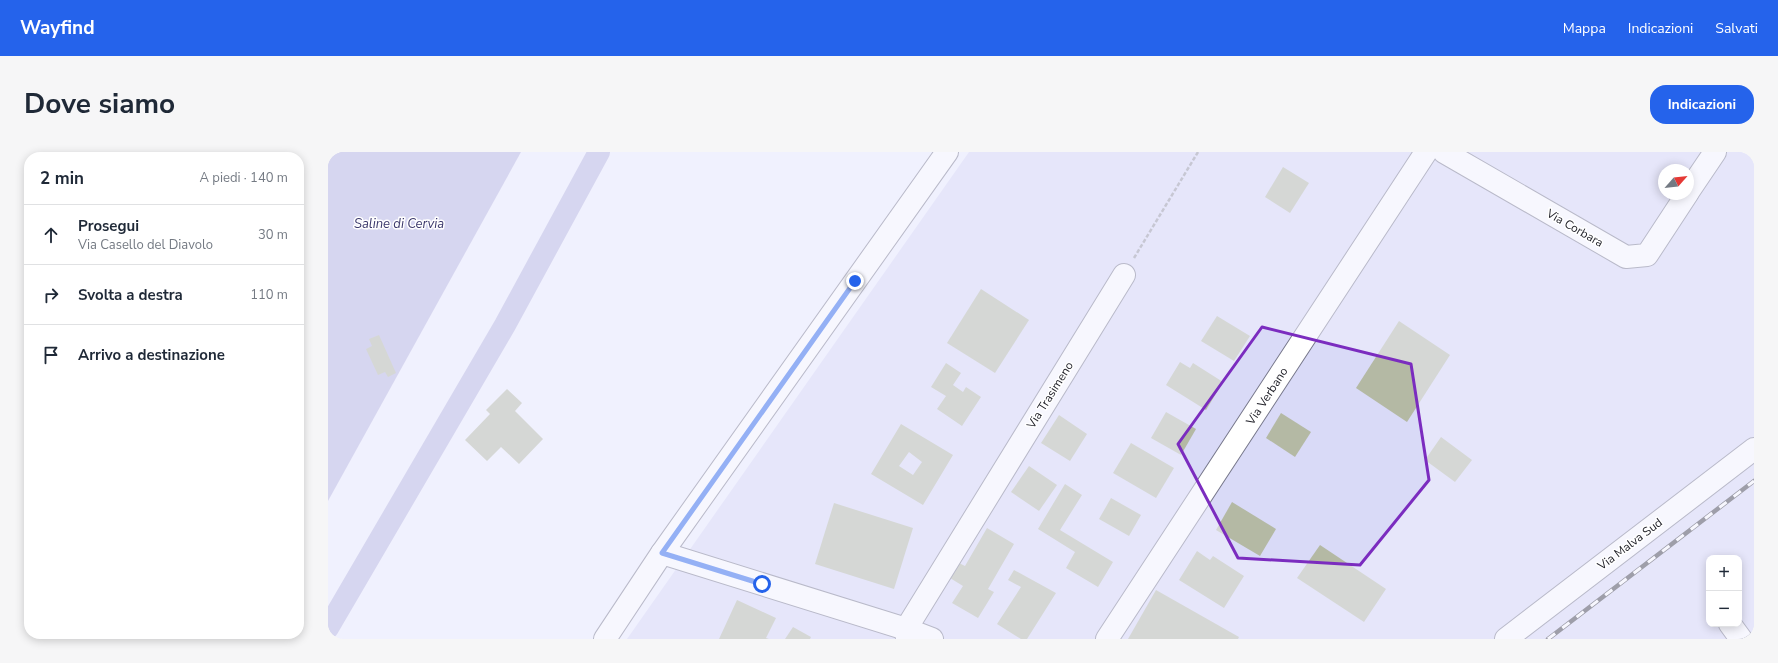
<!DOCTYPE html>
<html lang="it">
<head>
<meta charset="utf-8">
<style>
	body { margin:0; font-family:"Nunito Sans",sans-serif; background:#f6f6f7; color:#1f2937 }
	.controls { position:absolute; right:12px; bottom:12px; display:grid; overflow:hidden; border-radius:8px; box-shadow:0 2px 10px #0003 }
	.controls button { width:36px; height:36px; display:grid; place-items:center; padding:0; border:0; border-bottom:1px solid #e0e1e3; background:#fff; color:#1f2937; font:20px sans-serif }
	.compass { position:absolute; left:1330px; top:12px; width:36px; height:36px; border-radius:50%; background:#fff; box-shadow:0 2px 10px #0003; rotate:63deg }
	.stop { position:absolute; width:12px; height:12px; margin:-9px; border:3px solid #2563eb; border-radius:50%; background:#fff }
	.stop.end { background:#2563eb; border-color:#fff; box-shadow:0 1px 4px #0008 }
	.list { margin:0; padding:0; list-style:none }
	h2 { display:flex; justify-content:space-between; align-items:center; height:52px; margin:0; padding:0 16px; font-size:17px }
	h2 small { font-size:13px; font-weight:400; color:#747a83 }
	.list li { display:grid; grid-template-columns:26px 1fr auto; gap:12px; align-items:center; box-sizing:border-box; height:60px; padding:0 16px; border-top:1px solid #e0e1e3 }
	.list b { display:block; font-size:15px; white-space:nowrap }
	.list p { margin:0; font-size:13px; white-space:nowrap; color:#747a83 }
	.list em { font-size:13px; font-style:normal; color:#747a83 }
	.icon { flex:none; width:22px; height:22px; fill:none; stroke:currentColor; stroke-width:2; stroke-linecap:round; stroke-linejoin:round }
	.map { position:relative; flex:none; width:1426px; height:487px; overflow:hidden; border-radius:16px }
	header { display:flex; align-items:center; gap:24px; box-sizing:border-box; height:56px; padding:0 20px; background:#2563eb; color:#fff }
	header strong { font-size:19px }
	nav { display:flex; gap:22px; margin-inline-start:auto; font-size:14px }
	.intro { display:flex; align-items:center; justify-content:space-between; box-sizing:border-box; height:96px; padding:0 24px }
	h1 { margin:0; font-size:28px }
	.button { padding:10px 18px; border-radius:16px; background:#2563eb; color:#fff; font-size:14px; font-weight:700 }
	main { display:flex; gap:24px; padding:0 24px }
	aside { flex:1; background:#fff; border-radius:16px; box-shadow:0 2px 10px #0003 }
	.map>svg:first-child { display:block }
	.green { fill:#d9daf7; fill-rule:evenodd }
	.water { fill:#b7b7df }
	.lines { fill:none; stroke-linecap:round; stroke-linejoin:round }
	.canal { stroke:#b7b7df; stroke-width:22 }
	.building { fill:#b4b9a4; fill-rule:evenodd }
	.minor-casing { stroke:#77788b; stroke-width:24 }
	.major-casing { stroke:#77788b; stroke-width:24 }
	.path { stroke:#9596a1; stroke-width:2.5; stroke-dasharray:4 2; stroke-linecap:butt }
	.minor { stroke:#fff; stroke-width:22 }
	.major { stroke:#fff; stroke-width:22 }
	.rail-casing { stroke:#3b3b44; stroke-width:4.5 }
	.rail { stroke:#fff; stroke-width:3; stroke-dasharray:9; stroke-linecap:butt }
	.route { stroke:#2563eb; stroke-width:5 }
	.marked { fill:none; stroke:#7b2cbf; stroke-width:3; stroke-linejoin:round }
	.labels { text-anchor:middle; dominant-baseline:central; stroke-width:3; stroke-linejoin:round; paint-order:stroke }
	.street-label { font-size:12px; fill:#23232b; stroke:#fff }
	.water-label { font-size:13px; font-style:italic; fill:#3c396c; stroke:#fff }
</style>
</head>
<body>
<header>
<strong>Wayfind</strong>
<nav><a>Mappa</a><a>Indicazioni</a><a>Salvati</a></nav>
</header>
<div class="intro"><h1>Dove siamo</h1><a class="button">Indicazioni</a></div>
<main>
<aside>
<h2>2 min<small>A piedi · 140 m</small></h2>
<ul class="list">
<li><svg class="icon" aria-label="ahead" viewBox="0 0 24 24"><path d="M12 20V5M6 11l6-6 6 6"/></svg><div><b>Prosegui</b><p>Via Casello del Diavolo</p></div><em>30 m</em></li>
<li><svg class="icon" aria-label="right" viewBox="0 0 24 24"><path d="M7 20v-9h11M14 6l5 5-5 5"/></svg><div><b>Svolta a destra</b></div><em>110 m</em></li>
<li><svg class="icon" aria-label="arrive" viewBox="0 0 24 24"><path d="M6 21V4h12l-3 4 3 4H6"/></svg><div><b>Arrivo a destinazione</b></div></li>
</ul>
</aside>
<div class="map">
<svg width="1426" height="487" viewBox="0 0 1426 487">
	<rect width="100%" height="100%" fill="#f0f1fe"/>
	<!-- green -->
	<path class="green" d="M641,0H1426V487H299ZM1336,18H1360V42H1336ZM1381,406H1411V472H1381Z"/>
	<!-- water -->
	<polygon class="water" points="0,0 193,0 0,349"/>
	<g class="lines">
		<!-- canal -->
		<polyline class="canal" points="0,476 177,173 271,0"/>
	</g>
	<!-- building -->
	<g class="building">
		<polygon points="955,15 981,31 962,61 937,45"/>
		<polygon points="653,137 701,168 667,221 619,191"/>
		<polygon points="889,164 922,184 906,209 873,189"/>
		<polygon points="1071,169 1122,203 1079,270 1028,236"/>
		<polygon points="51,183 68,221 60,225 57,220 50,223 38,197 44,194 41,187"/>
		<polygon points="852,210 862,216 865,211 895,230 878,258 838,233"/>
		<polygon points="618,211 633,221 625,233 635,240 638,235 653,245 634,274 609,257 618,244 603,235"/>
		<polygon points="179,237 194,251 187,259 215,287 191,312 173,295 159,309 137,288 162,262 158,258"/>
		<polygon points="838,260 868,277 853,303 823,286"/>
		<polygon points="953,261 983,280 967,305 938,286"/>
		<polygon points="731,263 759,282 742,309 713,291"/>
		<path d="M573,272L625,303L595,353L543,322ZM581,300L594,310L585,323L571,314Z"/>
		<polygon points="1113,285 1144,308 1127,330 1097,308"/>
		<polygon points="803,291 846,316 828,346 785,321"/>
		<polygon points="701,314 729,333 711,359 683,340"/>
		<polygon points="737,332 754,343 732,378 785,410 770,435 738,416 747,400 710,377"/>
		<polygon points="783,346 813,363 801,384 771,367"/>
		<polygon points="904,350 948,377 932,404 888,378"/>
		<polygon points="506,351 585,376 566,437 487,412"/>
		<polygon points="659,376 686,392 660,437 666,440 650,466 624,451 635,434 622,426 631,411 637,414"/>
		<polygon points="992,393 1058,437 1036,470 969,426"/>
		<polygon points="869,399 882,408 885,404 916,424 896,456 851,428"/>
		<polygon points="686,418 728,441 699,487 693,487 669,472 693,435 680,428"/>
		<polygon points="828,438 911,485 910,487 800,487"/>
		<polygon points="409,448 448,466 438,486 441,487 391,487"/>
		<polygon points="465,475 483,485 482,487 457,487"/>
	</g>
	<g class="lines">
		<!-- minor casing -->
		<g class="minor-casing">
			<g id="minor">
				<polyline points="1116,0 1298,105 1319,103 1359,42"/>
				<polyline points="1360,40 1387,0"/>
				<polyline points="334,401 578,477 604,487"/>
				<polyline points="1402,472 1413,487"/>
				<polyline points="579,487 578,477 796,123"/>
				<polyline points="779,487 1098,0"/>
				<polyline points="1178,487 1426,297"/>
			</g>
		</g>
		<!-- major casing -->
		<g class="major-casing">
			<polyline id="major" points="277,487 334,401 619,0"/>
		</g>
		<!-- path -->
		<polyline class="path" points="806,106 870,0"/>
		<!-- minor -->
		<use href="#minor" class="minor"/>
		<!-- major -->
		<use href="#major" class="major"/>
		<!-- rail casing -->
		<g class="rail-casing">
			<polyline id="rail" points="1220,487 1426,329"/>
		</g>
		<!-- rail -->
		<use href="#rail" class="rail"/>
	</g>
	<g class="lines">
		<!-- route -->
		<polyline class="route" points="434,432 334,401 527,129"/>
	</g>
	<!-- marked area -->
	<path d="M0 0H1426V487H0ZM934,175L1083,212L1101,328L1032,413L910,406L850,292Z" fill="#f0f1fe" fill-opacity=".55" fill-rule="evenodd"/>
	<path class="marked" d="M934,175L1083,212L1101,328L1032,413L910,406L850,292Z"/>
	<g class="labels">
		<!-- street labels -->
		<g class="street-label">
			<text transform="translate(1247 76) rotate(30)">Via Corbara</text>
			<text transform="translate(722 243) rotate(-58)">Via Trasimeno</text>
			<text transform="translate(939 244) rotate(-57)">Via Verbano</text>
			<text transform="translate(1302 392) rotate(-37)">Via Malva Sud</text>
		</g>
		<!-- water labels -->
		<g class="water-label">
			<text x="71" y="72">Saline di Cervia</text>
		</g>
	</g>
</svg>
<div class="controls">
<button>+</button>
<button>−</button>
</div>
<svg class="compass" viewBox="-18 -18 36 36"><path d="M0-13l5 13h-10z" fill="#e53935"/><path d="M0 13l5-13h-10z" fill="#747a83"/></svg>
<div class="stop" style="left:434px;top:432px"></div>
<div class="stop end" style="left:527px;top:129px"></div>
</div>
</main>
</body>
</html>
